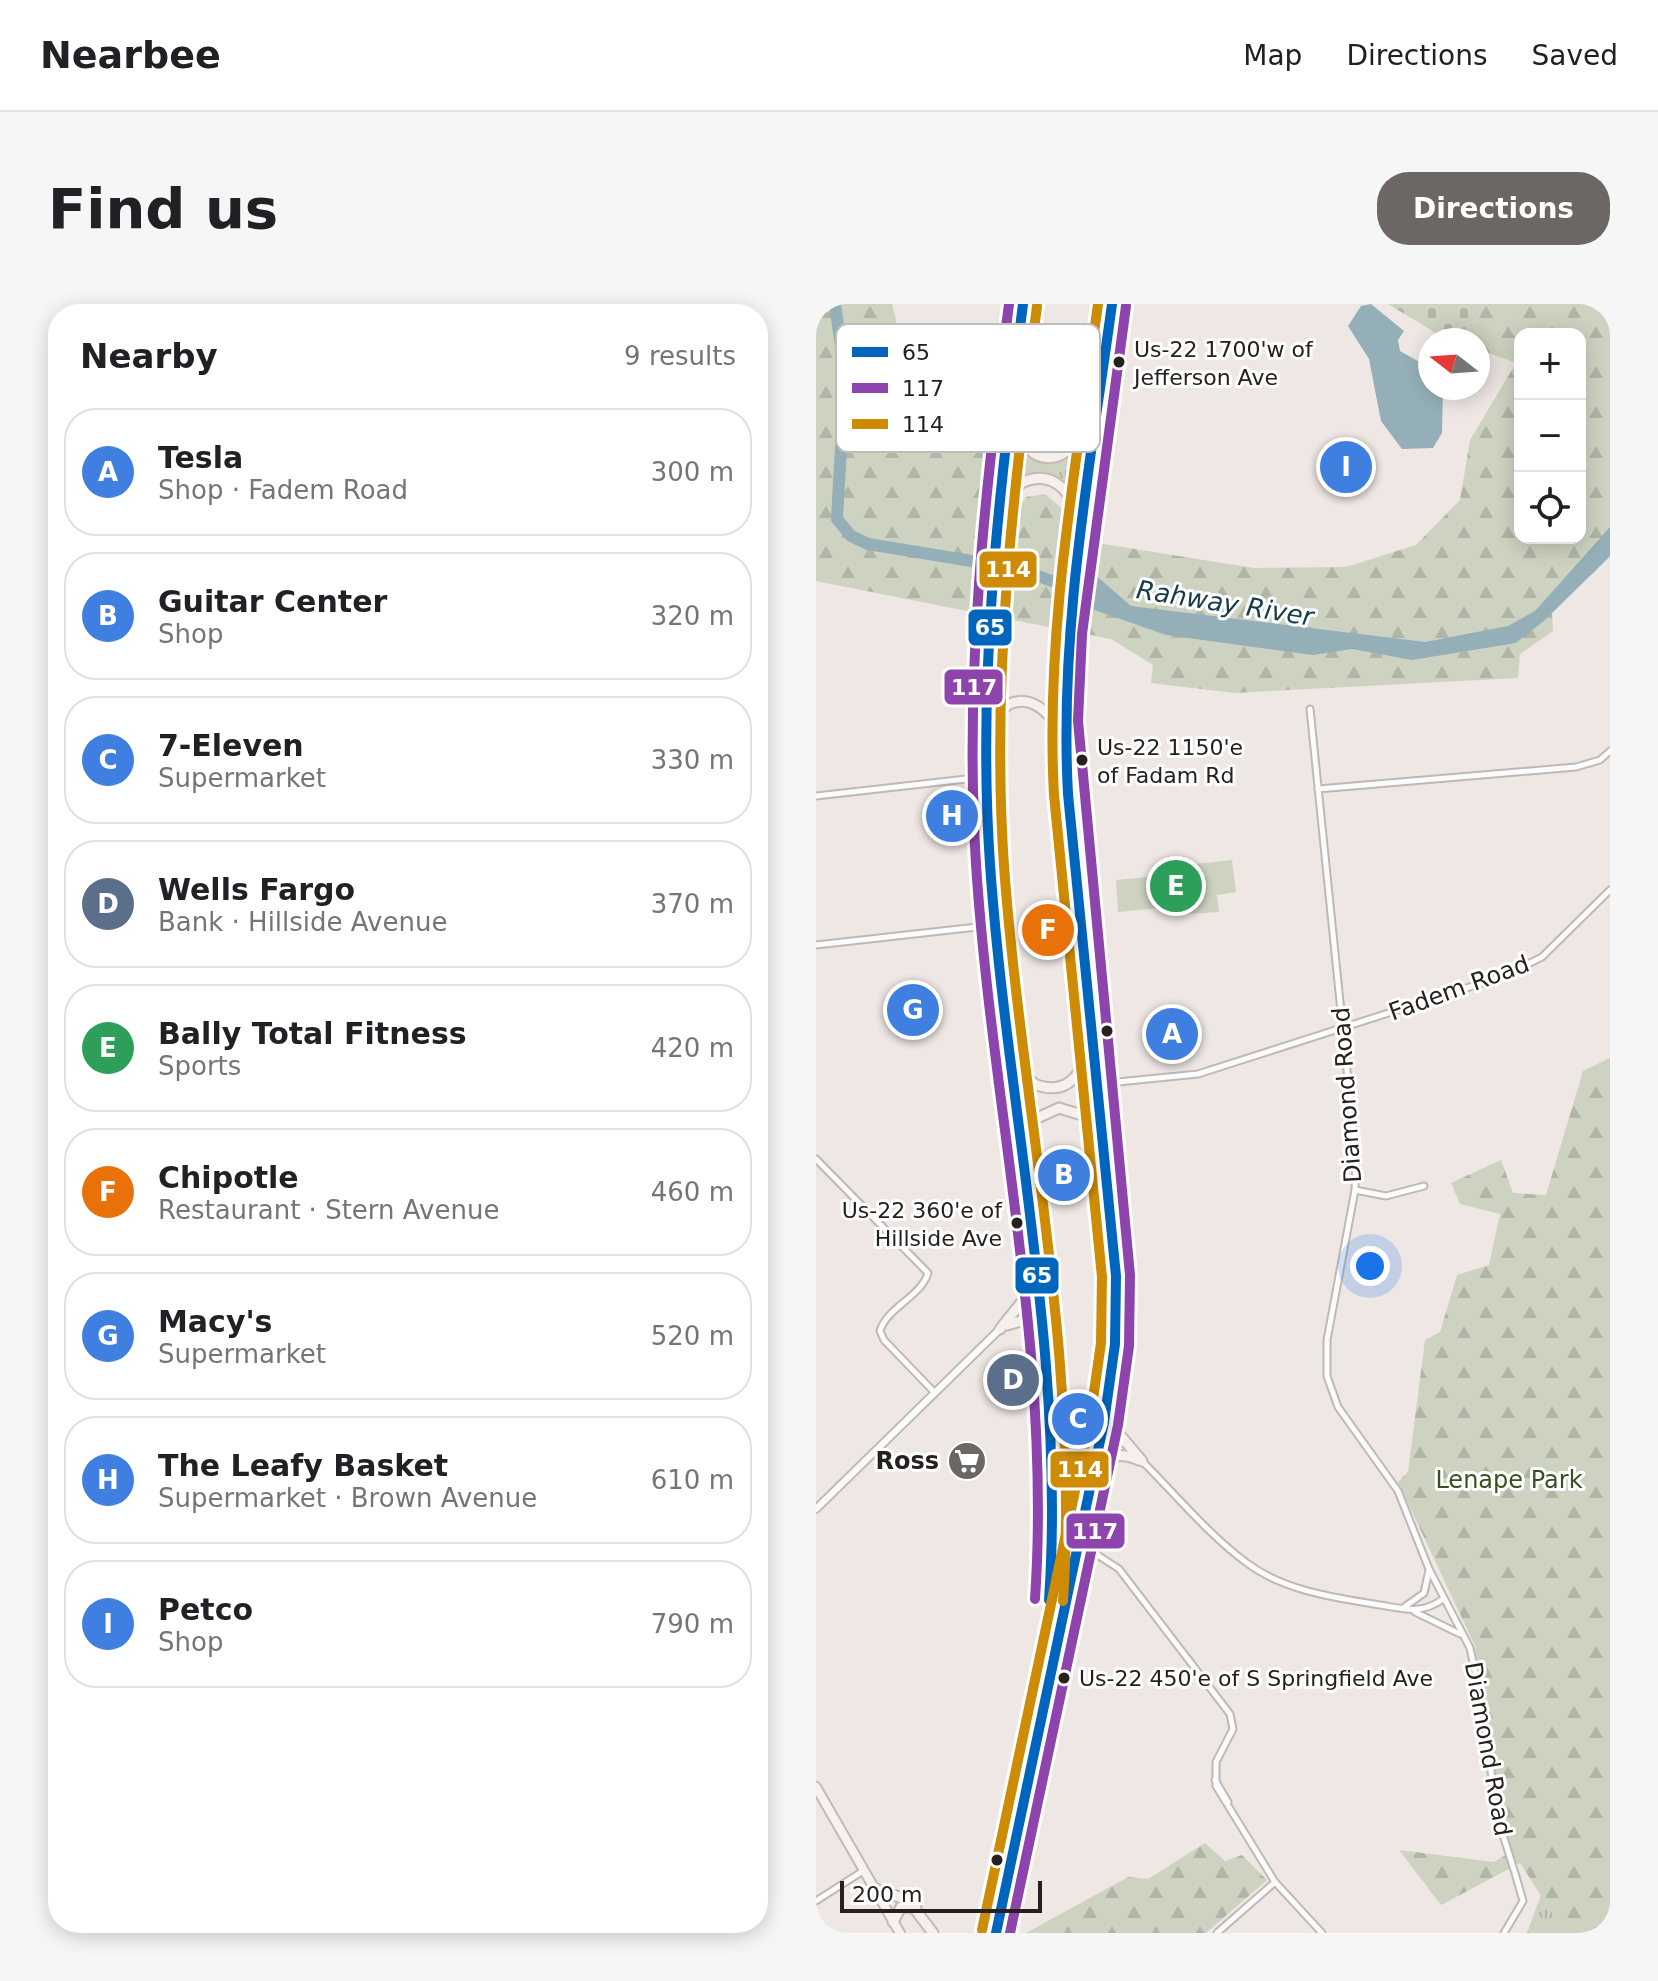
<!DOCTYPE html>
<html lang="en">
<head>
<meta charset="utf-8">
<style>
	body { margin:0; font-family:"DejaVu Sans",sans-serif; background:#f6f6f6; color:#202124 }
	.controls { position:absolute; right:24px; top:24px; display:grid; overflow:hidden; border-radius:16px; box-shadow:0 4px 20px #0003 }
	.controls button { width:72px; height:72px; display:grid; place-items:center; padding:0; border:0; border-bottom:2px solid #e0e0e0; background:#fff; color:#202124; font:40px sans-serif }
	.compass { position:absolute; left:602px; top:24px; width:72px; height:72px; border-radius:50%; background:#fff; box-shadow:0 4px 20px #0003; rotate:287deg }
	.scale { position:absolute; left:24px; bottom:20px; width:202px; box-sizing:border-box; padding-left:8px; border:4px solid #26211f; border-top:0; font-size:22px; line-height:28px; white-space:nowrap; color:#26211f; -webkit-text-stroke:6px #fff; paint-order:stroke }
	.you { position:absolute; left:554px; top:962px; width:28px; height:28px; margin:-20px; border:6px solid #fff; border-radius:50%; background:#1a73e8; box-shadow:0 0 0 12px #1a73e833 }
	.badge { display:grid; place-items:center; width:52px; height:52px; border-radius:50%; background:#6c6664; color:#fff; font-size:26px; font-weight:700 }
	.pin { position:absolute; translate:-50% -50%; border:4px solid #fff; box-shadow:0 2px 8px #0006 }
	.list { margin:0; padding:0; list-style:none }
	h2 { display:flex; justify-content:space-between; align-items:center; height:104px; margin:0; padding:0 32px; font-size:34px }
	h2 small { font-size:26px; font-weight:400; color:#757577 }
	.list li { display:grid; grid-template-columns:52px 1fr auto; gap:24px; align-items:center; box-sizing:border-box; height:128px; margin:0 16px 16px; padding:0 16px; border:2px solid #e0e0e0; border-radius:32px }
	.list b { display:block; font-size:30px; white-space:nowrap }
	.list p { margin:0; font-size:26px; white-space:nowrap; color:#757577 }
	.list em { font-size:26px; font-style:normal; color:#757577 }
	.icon { flex:none; width:44px; height:44px; fill:none; stroke:currentColor; stroke-width:2; stroke-linecap:round; stroke-linejoin:round }
	.map { position:relative; flex:none; width:794px; height:1629px; overflow:hidden; border-radius:32px }
	header { display:flex; align-items:center; gap:48px; box-sizing:border-box; height:112px; padding:0 40px; background:#fff; border-bottom:2px solid #e0e0e0 }
	header strong { font-size:38px }
	nav { display:flex; gap:44px; margin-inline-start:auto; font-size:28px }
	.intro { display:flex; align-items:center; justify-content:space-between; box-sizing:border-box; height:192px; padding:0 48px }
	h1 { margin:0; font-size:56px }
	.button { padding:20px 36px; border-radius:32px; background:#6c6664; color:#fff; font-size:28px; font-weight:700 }
	main { display:flex; gap:48px; padding:0 48px }
	aside { flex:1; background:#fff; border-radius:32px; box-shadow:0 4px 20px #0003 }
	.map>svg:first-child { display:block }
	.grass { fill:url(#grass-tufts) }
	.forest { fill:url(#forest-firs); fill-rule:evenodd }
	.cemetery { fill:url(#cemetery-stones) }
	.pitch { fill:#ced3c1 }
	.water { fill:#94afb8 }
	.lines { fill:none; stroke-linecap:round; stroke-linejoin:round }
	.river { stroke:#94afb8; stroke-width:12 }
	.minor-casing { stroke:#beb9b6; stroke-width:9 }
	.tertiary-casing { stroke:#beb9b6; stroke-width:10 }
	.primary-casing { stroke:#c4b9b5; stroke-width:12 }
	.trunk-casing { stroke:#c4b9b5; stroke-width:13 }
	.minor { stroke:#fcfbfb; stroke-width:5 }
	.tertiary { stroke:#fcfbfb; stroke-width:6 }
	.primary { stroke:#f7f2f0; stroke-width:8 }
	.trunk { stroke:#f6efec; stroke-width:9 }
	.bus-1-casing { stroke:#fff; stroke-width:16 }
	.bus-2-casing { stroke:#fff; stroke-width:16 }
	.bus-3-casing { stroke:#fff; stroke-width:16 }
	.bus-1 { stroke:#0065bd; stroke-width:10 }
	.bus-2 { stroke:#8e44ad; stroke-width:10 }
	.bus-3 { stroke:#cd8b06; stroke-width:10 }
	.bus-dot { fill:#26211f; stroke:#fff; stroke-width:3 }
	.labels { text-anchor:middle; dominant-baseline:central; stroke-width:6; stroke-linejoin:round; paint-order:stroke }
	.bus-label { font-size:22px; fill:#26211f; stroke:#fff; text-anchor:start }
	.street-label { font-size:24px; fill:#26211f; stroke:#fff }
	.poi-label { font-size:24px; font-weight:bold; fill:#26211f; stroke:#fff; text-anchor:end }
	.park-label { font-size:24px; fill:#3a511f; stroke:#fff }
	.water-label { font-size:26px; font-style:italic; fill:#153b47; stroke:#fff }
	.key { fill:#fff; stroke:#bebcbc; stroke-width:2 }
	.key-label { font-size:22px; fill:#26211f }
	.line-badge { stroke:#fff; stroke-width:3 }
	.badge-label { font-size:22px; text-anchor:middle; font-weight:bold; fill:#fff }
</style>
</head>
<body>
<header>
<strong>Nearbee</strong>
<nav><a>Map</a><a>Directions</a><a>Saved</a></nav>
</header>
<div class="intro"><h1>Find us</h1><a class="button">Directions</a></div>
<main>
<aside>
<h2>Nearby<small>9 results</small></h2>
<ul class="list">
<li><span class="badge" style="background:#3f7fe0">A</span><div><b>Tesla</b><p>Shop · Fadem Road</p></div><em>300 m</em></li>
<li><span class="badge" style="background:#3f7fe0">B</span><div><b>Guitar Center</b><p>Shop</p></div><em>320 m</em></li>
<li><span class="badge" style="background:#3f7fe0">C</span><div><b>7-Eleven</b><p>Supermarket</p></div><em>330 m</em></li>
<li><span class="badge" style="background:#5c6f8a">D</span><div><b>Wells Fargo</b><p>Bank · Hillside Avenue</p></div><em>370 m</em></li>
<li><span class="badge" style="background:#2e9e5b">E</span><div><b>Bally Total Fitness</b><p>Sports</p></div><em>420 m</em></li>
<li><span class="badge" style="background:#e8710a">F</span><div><b>Chipotle</b><p>Restaurant · Stern Avenue</p></div><em>460 m</em></li>
<li><span class="badge" style="background:#3f7fe0">G</span><div><b>Macy's</b><p>Supermarket</p></div><em>520 m</em></li>
<li><span class="badge" style="background:#3f7fe0">H</span><div><b>The Leafy Basket</b><p>Supermarket · Brown Avenue</p></div><em>610 m</em></li>
<li><span class="badge" style="background:#3f7fe0">I</span><div><b>Petco</b><p>Shop</p></div><em>790 m</em></li>
</ul>
</aside>
<div class="map">
<svg width="794" height="1629" viewBox="0 0 794 1629">
	<defs>
		<pattern id="grass-tufts" width="24" height="20" patternUnits="userSpaceOnUse" patternTransform="scale(2)"><rect width="24" height="20" fill="#ced3c1"/><path d="M3 7l-1-3M5 7V3M7 7l1-3M15 17l-1-3M17 17v-4M19 17l1-3" fill="none" stroke="#b1b5a5"/></pattern>
		<pattern id="forest-firs" width="22" height="20" patternUnits="userSpaceOnUse" patternTransform="scale(2)"><rect width="22" height="20" fill="#ced3c1"/><path d="M5 1l3.5 6h-7zM16 11l3.5 6h-7z" fill="#b1b5a5"/></pattern>
		<pattern id="cemetery-stones" width="16" height="16" patternUnits="userSpaceOnUse" patternTransform="scale(2)"><rect width="16" height="16" fill="#ced3c1"/><path d="M2 7V4a2 2 0 0 1 4 0v3zM10 15v-3a2 2 0 0 1 4 0v3z" fill="#b1b5a5"/></pattern>
	</defs>
	<rect width="100%" height="100%" fill="#eee7e4"/>
	<!-- grass -->
	<g class="grass">
		<path d="M271,134L264,194C237,169 223,164 190,184L198,137C215,171 251,155 271,134Z"/>
		<polygon points="725,1591 749,1629 711,1629"/>
	</g>
	<!-- forest -->
	<g class="forest">
		<polygon points="0,0 76,0 93,69 182,89 156,308 0,277"/>
		<path d="M667,0H794V253L736,308L737,327L704,350L702,374L418,389L335,379L337,361L295,335L270,330L281,239L438,264L530,263L600,241L644,196L654,136L700,59L662,45V36H637L623,31L661,16ZM704,30H764V234H704Z"/>
		<polygon points="229,190 253,211 238,324 187,314 195,219 210,193"/>
		<polygon points="794,754 794,1629 749,1629 704,1559 625,1601 583,1546 678,1558 693,1549 687,1532 659,1342 582,1178 592,1168 609,1036 624,1028 641,971 673,961 684,910 644,900 635,879 685,856 697,889 730,891 767,767"/>
		<polygon points="389,1539 409,1557 426,1551 451,1576 390,1629 210,1629 312,1573 332,1575"/>
	</g>
	<!-- cemetery -->
	<polygon class="cemetery" points="572,0 667,0 661,16 623,31"/>
	<!-- pitch -->
	<polygon class="pitch" points="416,556 420,588 401,591 403,608 371,610 369,602 302,608 300,576 352,571 361,566 361,562"/>
	<!-- water -->
	<g class="water">
		<polygon points="555,0 588,27 582,36 584,47 614,64 614,84 627,84 626,129 617,144 586,145 565,117 553,55 532,22 545,2"/>
		<polygon points="794,223 794,252 729,316 700,339 596,356 536,345 497,351 350,331 273,304 277,269 315,302 609,338 692,322 719,307"/>
	</g>
	<g class="lines">
		<!-- river -->
		<polyline class="river" points="19,0 29,71 21,215 35,232 52,240 204,265 288,297"/>
		<!-- minor casing -->
		<g class="minor-casing">
			<g id="minor">
				<polyline points="494,405 540,854 539,886 511,1036 511,1072 522,1103 582,1187 613,1265 654,1344 666,1400 681,1512 698,1566"/>
				<polyline points="502,485 760,463 784,456 794,447"/>
				<polyline points="0,492 168,473"/>
				<polyline points="0,641 179,621"/>
				<polyline points="282,780 382,770 688,672 726,653 794,586"/>
				<path d="M0,855L112,969C105,993 71,1003 64,1027L68,1036L119,1089"/>
				<polyline points="539,886 570,892 608,882"/>
				<path d="M326,1157C360,1191 393,1231 431,1259C467,1286 515,1293 558,1300C585,1304 604,1312 627,1295"/>
				<polyline points="266,1230 283,1252 303,1265 414,1410 417,1425 400,1458 400,1482 459,1578 506,1629"/>
				<polyline points="257,1259 282,1252"/>
				<polyline points="587,1304 608,1289 613,1266"/>
				<polyline points="599,1308 644,1330"/>
				<polyline points="399,1476 412,1498"/>
				<polyline points="0,1597 47,1567"/>
				<polyline points="401,1629 459,1578"/>
				<polyline points="688,1629 707,1597 699,1569"/>
			</g>
		</g>
		<!-- tertiary casing -->
		<g class="tertiary-casing">
			<polyline id="tertiary" points="0,1205 184,1025"/>
		</g>
		<!-- primary casing -->
		<g class="primary-casing">
			<polyline id="primary" points="0,1483 84,1629"/>
		</g>
		<!-- trunk casing -->
		<g class="trunk-casing">
			<g id="trunk">
				<path d="M196,111C200,141 227,170 256,143C267,133 273,120 280,106"/>
				<path d="M182,207L205,179C239,163 256,191 266,218"/>
				<path d="M169,431C191,382 224,390 247,432"/>
				<path d="M198,757L218,780C254,794 268,767 274,736"/>
				<polyline points="207,841 219,815 243,804 269,812 286,835"/>
				<polyline points="191,1021 208,1016 226,1029"/>
				<polyline points="184,1025 209,994 217,968"/>
				<polyline points="293,1099 303,1130 326,1157"/>
				<path d="M237,1117C252,1142 270,1138 288,1118"/>
				<path d="M279,1169C292,1151 302,1147 323,1156"/>
				<polyline points="243,1225 251,1154 261,1149 269,1153 274,1172"/>
				<polyline points="59,1585 92,1596 117,1629"/>
				<polyline points="77,1618 85,1603 100,1603"/>
				<path d="M171,1629C202,1490 238,1350 239,1206C239,1121 228,1036 218,952C199,794 175,635 169,476C162,316 186,158 207,0"/>
				<polyline points="180,1629 288,1118 299,1040 300,972 252,490 248,417 252,329 296,0"/>
			</g>
		</g>
		<!-- minor -->
		<use href="#minor" class="minor"/>
		<!-- tertiary -->
		<use href="#tertiary" class="tertiary"/>
		<!-- primary -->
		<use href="#primary" class="primary"/>
		<!-- trunk -->
		<use href="#trunk" class="trunk"/>
		<!-- bus-1 casing -->
		<g class="bus-1-casing">
			<g id="bus-1">
				<path d="M207,0C183,186 161,372 174,560C191,805 250,1050 233,1296"/>
				<path d="M180,1629L288,1118L299,1040L300,972L252,490C243,325 274,163 296,0"/>
			</g>
		</g>
		<!-- bus-2 casing -->
		<g class="bus-2-casing">
			<g id="bus-2">
				<path d="M193,0C169,186 148,372 160,560C176,805 236,1049 219,1295"/>
				<polyline points="194,1629 302,1121 313,1042 314,971 262,417 266,330 310,2"/>
			</g>
		</g>
		<!-- bus-3 casing -->
		<g class="bus-3-casing">
			<g id="bus-3">
				<path d="M221,2C197,188 175,374 188,562C206,806 264,1051 247,1297"/>
				<path d="M166,1626L274,1116L285,1039L286,973L238,491C229,326 260,163 282,0"/>
			</g>
		</g>
		<!-- bus-1 -->
		<use href="#bus-1" class="bus-1"/>
		<!-- bus-2 -->
		<use href="#bus-2" class="bus-2"/>
		<!-- bus-3 -->
		<use href="#bus-3" class="bus-3"/>
	</g>
	<!-- icons -->
	<defs>
		<g id="supermarket-disc" transform="scale(2)"><circle r="9.5" fill="#6c6664" stroke="#fff"/><path d="M-6-5.5h2.5l.6 2H6L4.5 2H-2.5L-4.4-4H-6ZM-1.5 3.2a1.3 1.3 0 1 0 .1 0ZM3 3.2a1.3 1.3 0 1 0 .1 0Z" fill="#fff"/></g>
	</defs>
	<g fill-rule="evenodd">
		<use href="#supermarket-disc" x="151" y="1157"/>
	</g>
	<!-- markers -->
	<g class="bus-dot">
		<circle cx="303" cy="58" r="7"/>
		<circle cx="266" cy="456" r="7"/>
		<circle cx="291" cy="727" r="7"/>
		<circle cx="201" cy="919" r="7"/>
		<circle cx="248" cy="1374" r="7"/>
		<circle cx="181" cy="1556" r="7"/>
	</g>
	<g class="labels">
		<!-- bus labels -->
		<g class="bus-label">
			<text x="318" y="45">Us-22 1700'w of<tspan x="318" dy="28">Jefferson Ave</tspan></text>
			<text x="281" y="443">Us-22 1150'e<tspan x="281" dy="28">of Fadam Rd</tspan></text>
			<text x="186" y="906" text-anchor="end">Us-22 360'e of<tspan x="186" dy="28">Hillside Ave</tspan></text>
			<text x="263" y="1374">Us-22 450'e of S Springfield Ave</text>
		</g>
		<!-- street labels -->
		<g class="street-label">
			<text transform="translate(643 684) rotate(-20)">Fadem Road</text>
			<text transform="translate(531 791) rotate(-94)">Diamond Road</text>
			<text transform="translate(672 1445) rotate(80)">Diamond Road</text>
		</g>
		<!-- poi labels -->
		<g class="poi-label">
			<text x="123" y="1157">Ross</text>
		</g>
		<!-- park labels -->
		<g class="park-label">
			<text x="693" y="1176">Lenape Park</text>
		</g>
		<!-- water labels -->
		<g class="water-label">
			<text transform="translate(409 299) rotate(9)">Rahway River</text>
		</g>
	</g>
	<!-- legend -->
	<rect x="20" y="20" width="264" height="128" rx="12" class="key"/>
	<rect x="36" y="43" width="36" height="10" fill="#0065bd"/>
	<rect x="36" y="79" width="36" height="10" fill="#8e44ad"/>
	<rect x="36" y="115" width="36" height="10" fill="#cd8b06"/>
	<g class="key-label">
		<text x="86" y="56">65</text>
		<text x="86" y="92">117</text>
		<text x="86" y="128">114</text>
	</g>
	<g class="line-badge">
		<rect x="162" y="246" width="60" height="39" rx="8" fill="#cd8b06"/>
		<rect x="151" y="304" width="46" height="39" rx="8" fill="#0065bd"/>
		<rect x="127" y="364" width="61" height="38" rx="8" fill="#8e44ad"/>
		<rect x="198" y="952" width="46" height="39" rx="8" fill="#0065bd"/>
		<rect x="233" y="1146" width="61" height="39" rx="8" fill="#cd8b06"/>
		<rect x="249" y="1208" width="61" height="38" rx="8" fill="#8e44ad"/>
	</g>
	<g class="badge-label">
		<text x="192" y="273">114</text>
		<text x="174" y="331">65</text>
		<text x="158" y="391">117</text>
		<text x="221" y="979">65</text>
		<text x="264" y="1173">114</text>
		<text x="279" y="1235">117</text>
	</g>
</svg>
<div class="controls">
<button>+</button>
<button>−</button>
<button><svg class="icon" aria-label="locate" viewBox="0 0 24 24"><circle cx="12" cy="12" r="6"/><path d="M12 2v4M12 18v4M2 12h4M18 12h4"/></svg></button>
</div>
<svg class="compass" viewBox="-18 -18 36 36"><path d="M0-13l5 13h-10z" fill="#e53935"/><path d="M0 13l5-13h-10z" fill="#757577"/></svg>
<div class="scale">200 m</div>
<div class="you"></div>
<div class="pin badge" style="left:356px;top:730px;background:#3f7fe0">A</div>
<div class="pin badge" style="left:248px;top:871px;background:#3f7fe0">B</div>
<div class="pin badge" style="left:262px;top:1115px;background:#3f7fe0">C</div>
<div class="pin badge" style="left:197px;top:1076px;background:#5c6f8a">D</div>
<div class="pin badge" style="left:360px;top:582px;background:#2e9e5b">E</div>
<div class="pin badge" style="left:232px;top:626px;background:#e8710a">F</div>
<div class="pin badge" style="left:97px;top:706px;background:#3f7fe0">G</div>
<div class="pin badge" style="left:136px;top:512px;background:#3f7fe0">H</div>
<div class="pin badge" style="left:530px;top:163px;background:#3f7fe0">I</div>
</div>
</main>
</body>
</html>
